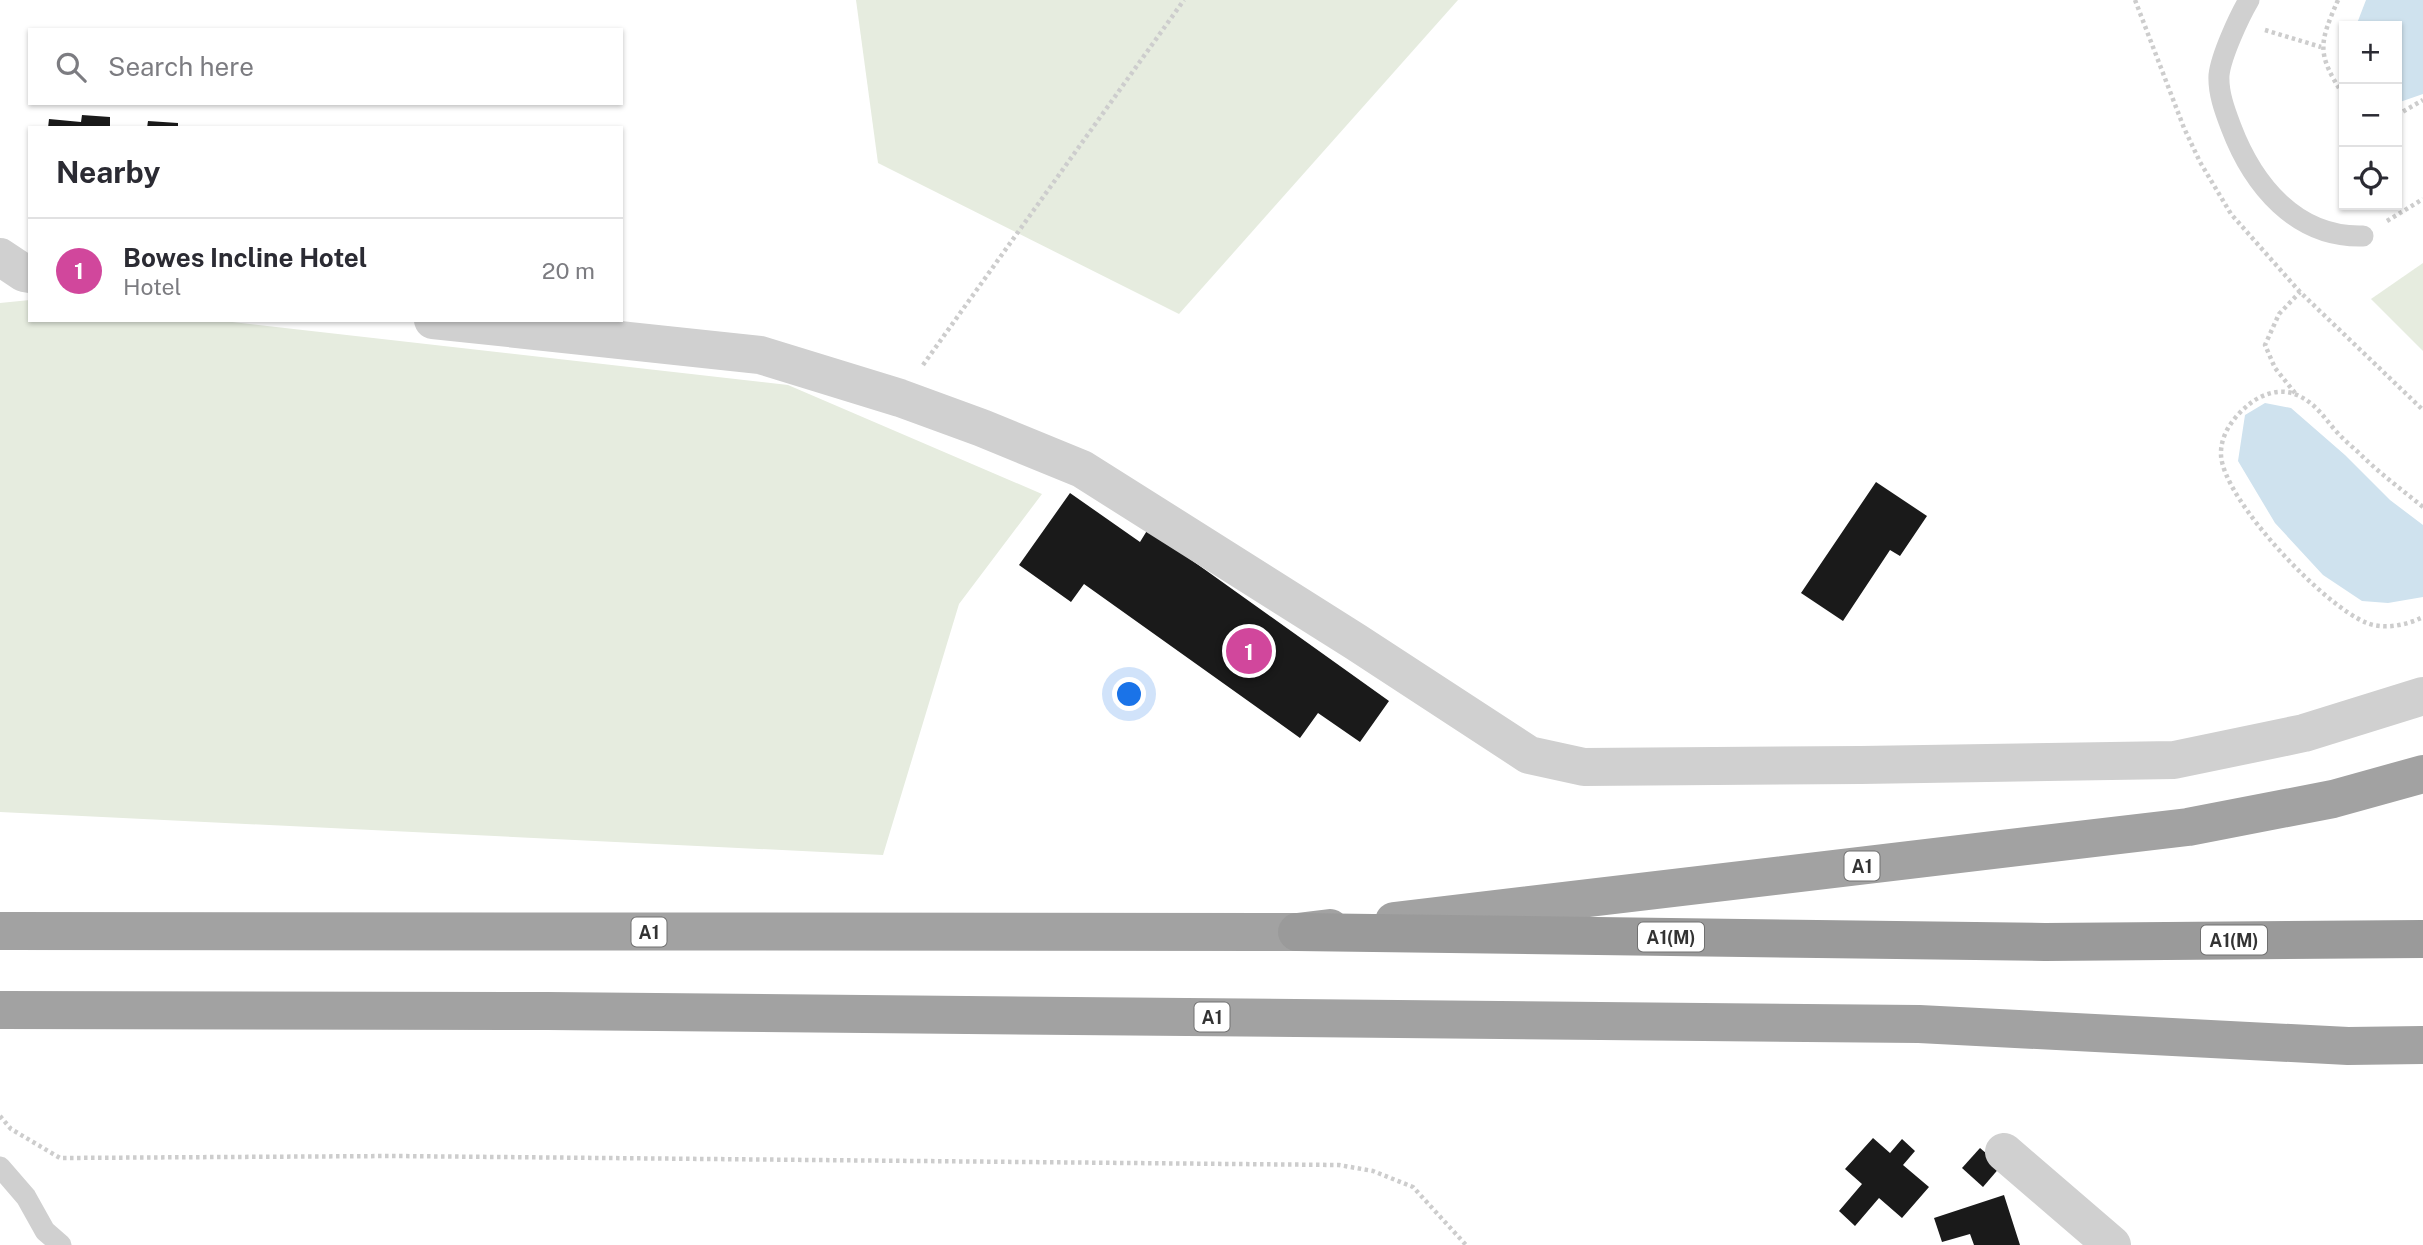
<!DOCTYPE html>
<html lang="en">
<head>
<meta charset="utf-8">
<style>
	body { margin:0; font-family:"Public Sans",sans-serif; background:#f7f7f7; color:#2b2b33 }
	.controls { position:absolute; right:21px; top:21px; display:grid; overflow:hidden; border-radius:0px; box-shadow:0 2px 5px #0004 }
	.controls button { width:63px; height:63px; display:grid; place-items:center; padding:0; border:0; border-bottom:2px solid #e1e1e2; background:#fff; color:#2b2b33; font:35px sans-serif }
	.you { position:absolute; left:1130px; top:695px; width:24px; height:24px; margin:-18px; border:5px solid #fff; border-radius:50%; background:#1a73e8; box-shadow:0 0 0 10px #1a73e833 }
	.badge { display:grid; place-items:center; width:46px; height:46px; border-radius:50%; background:#e63946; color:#fff; font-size:23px; font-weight:700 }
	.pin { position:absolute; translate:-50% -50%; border:4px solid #fff; box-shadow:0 2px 7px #0006 }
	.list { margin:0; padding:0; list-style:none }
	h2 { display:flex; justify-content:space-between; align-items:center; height:91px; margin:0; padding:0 28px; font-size:30px }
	h2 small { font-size:23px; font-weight:400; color:#7c7c81 }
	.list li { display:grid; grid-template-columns:46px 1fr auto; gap:21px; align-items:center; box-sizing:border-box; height:105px; padding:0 28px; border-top:2px solid #e1e1e2 }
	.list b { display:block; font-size:26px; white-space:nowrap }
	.list p { margin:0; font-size:23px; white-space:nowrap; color:#7c7c81 }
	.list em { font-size:23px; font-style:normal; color:#7c7c81 }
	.icon { flex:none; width:38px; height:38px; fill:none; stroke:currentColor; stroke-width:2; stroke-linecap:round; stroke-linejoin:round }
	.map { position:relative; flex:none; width:2423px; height:1245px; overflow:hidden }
	.search { position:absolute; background:#fff; box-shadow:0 2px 5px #0004; left:28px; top:28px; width:595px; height:77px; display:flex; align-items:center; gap:18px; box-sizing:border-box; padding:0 24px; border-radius:0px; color:#7c7c81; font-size:26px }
	.panel { position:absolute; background:#fff; box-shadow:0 2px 5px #0004; left:28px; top:126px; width:595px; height:196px; border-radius:0px }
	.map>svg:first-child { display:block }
	.green { fill:#e6ecdf }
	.water { fill:#cfe2ee }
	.building { fill:#1a1a1a }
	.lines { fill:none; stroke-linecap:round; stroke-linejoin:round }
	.path { stroke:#cdcdcd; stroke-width:4.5; stroke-dasharray:3.5 3.5; stroke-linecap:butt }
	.service { stroke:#d0d0d0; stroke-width:21 }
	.minor { stroke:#d0d0d0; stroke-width:38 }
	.trunk { stroke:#a2a2a2; stroke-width:38 }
	.motorway { stroke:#9a9a9a; stroke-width:38 }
	.labels { text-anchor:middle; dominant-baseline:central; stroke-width:7; stroke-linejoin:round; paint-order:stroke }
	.shield { fill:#fff; stroke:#707070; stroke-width:2 }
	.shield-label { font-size:18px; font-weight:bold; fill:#333 }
</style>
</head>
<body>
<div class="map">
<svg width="2423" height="1245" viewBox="0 0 2423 1245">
	<rect width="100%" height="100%" fill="#fff"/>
	<!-- green -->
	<g class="green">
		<polygon points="856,0 1458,0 1179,314 878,163"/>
		<polygon points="2423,263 2423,351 2371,299"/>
		<polygon points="30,300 30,320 215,320 788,385 1042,494 959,604 883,855 0,812 0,303"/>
	</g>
	<!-- water -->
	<g class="water">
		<polygon points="2366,0 2423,0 2423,94 2397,103 2397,26 2356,26"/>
		<polygon points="2265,403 2291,408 2345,455 2390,500 2423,525 2423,597 2388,603 2362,601 2323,575 2275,523 2238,461 2245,415"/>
	</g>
	<!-- building -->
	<g class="building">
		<polygon points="82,115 110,117 110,128 48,128 49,119 81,122"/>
		<polygon points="148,121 178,123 178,128 147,128"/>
		<polygon points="1876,482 1927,516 1900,556 1890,550 1843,621 1801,593"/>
		<polygon points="1070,493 1140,542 1148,529 1389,701 1360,742 1318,713 1300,738 1084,584 1071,602 1019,565"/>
		<polygon points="1873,1138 1890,1153 1902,1139 1915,1151 1903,1165 1929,1187 1902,1218 1879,1198 1855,1226 1839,1211 1862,1184 1845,1169"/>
		<polygon points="1980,1148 2001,1166 1983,1187 1962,1168"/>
		<polygon points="2004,1195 2020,1245 1974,1245 1970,1234 1942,1242 1934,1218"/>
	</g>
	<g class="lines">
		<!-- path -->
		<g class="path">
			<polyline points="2135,0 2184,128 2200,162 2231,214 2300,292 2423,410"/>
			<path d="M2338,0C2319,44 2316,53 2344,96"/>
			<polyline points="2265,30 2321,47"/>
			<polyline points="2397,115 2423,100"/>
			<polyline points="2387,221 2423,199"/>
			<polyline points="923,365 1184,0"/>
			<polyline points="2295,393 2275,368 2265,345 2279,314 2300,292"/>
			<path d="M2423,507C2401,489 2378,472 2358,452C2350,445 2342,438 2335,430C2323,416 2315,403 2297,395C2282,388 2265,393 2252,402C2236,414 2220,433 2221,455C2223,500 2325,607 2367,623C2384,630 2407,625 2423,617"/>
			<polyline points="0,1116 11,1129 60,1158 394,1156 1339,1165 1373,1171 1413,1187 1466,1245"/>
		</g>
		<!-- service -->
		<g class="service">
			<path d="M2249,0C2239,17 2221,56 2219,75C2218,93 2225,111 2231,127C2253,185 2296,238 2363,236"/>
			<polyline points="0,1167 26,1197 45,1231 61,1245"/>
		</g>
		<!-- minor -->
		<g class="minor">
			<polyline points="0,257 24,273 30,274"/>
			<polyline points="433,320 760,355 900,398 982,428 1082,469 1356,642 1529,755 1584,767 1861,765 2174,760 2304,733 2423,696"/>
			<polyline points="2004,1152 2112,1245"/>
		</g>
		<!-- trunk -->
		<g class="trunk">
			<polyline points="1394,921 2188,827 2333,799 2423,774"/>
			<polyline points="0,931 1297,932 1330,928"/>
			<polyline points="0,1010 548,1011 1919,1024 2348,1046 2423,1045"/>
		</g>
		<!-- motorway -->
		<polyline class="motorway" points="1297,932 2045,942 2423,939"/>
	</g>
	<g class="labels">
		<!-- shield labels -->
		<g class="shield">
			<rect x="1844.5" y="851.5" width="35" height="29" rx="5"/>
			<rect x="631.5" y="917.5" width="35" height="29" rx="5"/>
			<rect x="1638" y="922.5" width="66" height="29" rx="5"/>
			<rect x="2201" y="925.5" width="66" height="29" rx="5"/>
			<rect x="1194.5" y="1002.5" width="35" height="29" rx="5"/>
		</g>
		<g class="shield-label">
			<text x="1862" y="866">A1</text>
			<text x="649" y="932">A1</text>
			<text x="1671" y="937">A1(M)</text>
			<text x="2234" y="940">A1(M)</text>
			<text x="1212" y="1017">A1</text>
		</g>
	</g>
</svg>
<div class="controls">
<button>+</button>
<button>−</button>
<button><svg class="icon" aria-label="locate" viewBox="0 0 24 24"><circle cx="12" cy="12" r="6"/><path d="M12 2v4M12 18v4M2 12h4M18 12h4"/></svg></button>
</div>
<div class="you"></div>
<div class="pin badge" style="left:1249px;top:651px;background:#d1479c">1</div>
<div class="search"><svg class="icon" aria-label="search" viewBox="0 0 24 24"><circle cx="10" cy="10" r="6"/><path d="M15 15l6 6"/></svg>Search here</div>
<section class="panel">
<h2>Nearby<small></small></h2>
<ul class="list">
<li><span class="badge" style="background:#d1479c">1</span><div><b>Bowes Incline Hotel</b><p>Hotel</p></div><em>20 m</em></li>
</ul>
</section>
</div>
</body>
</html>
